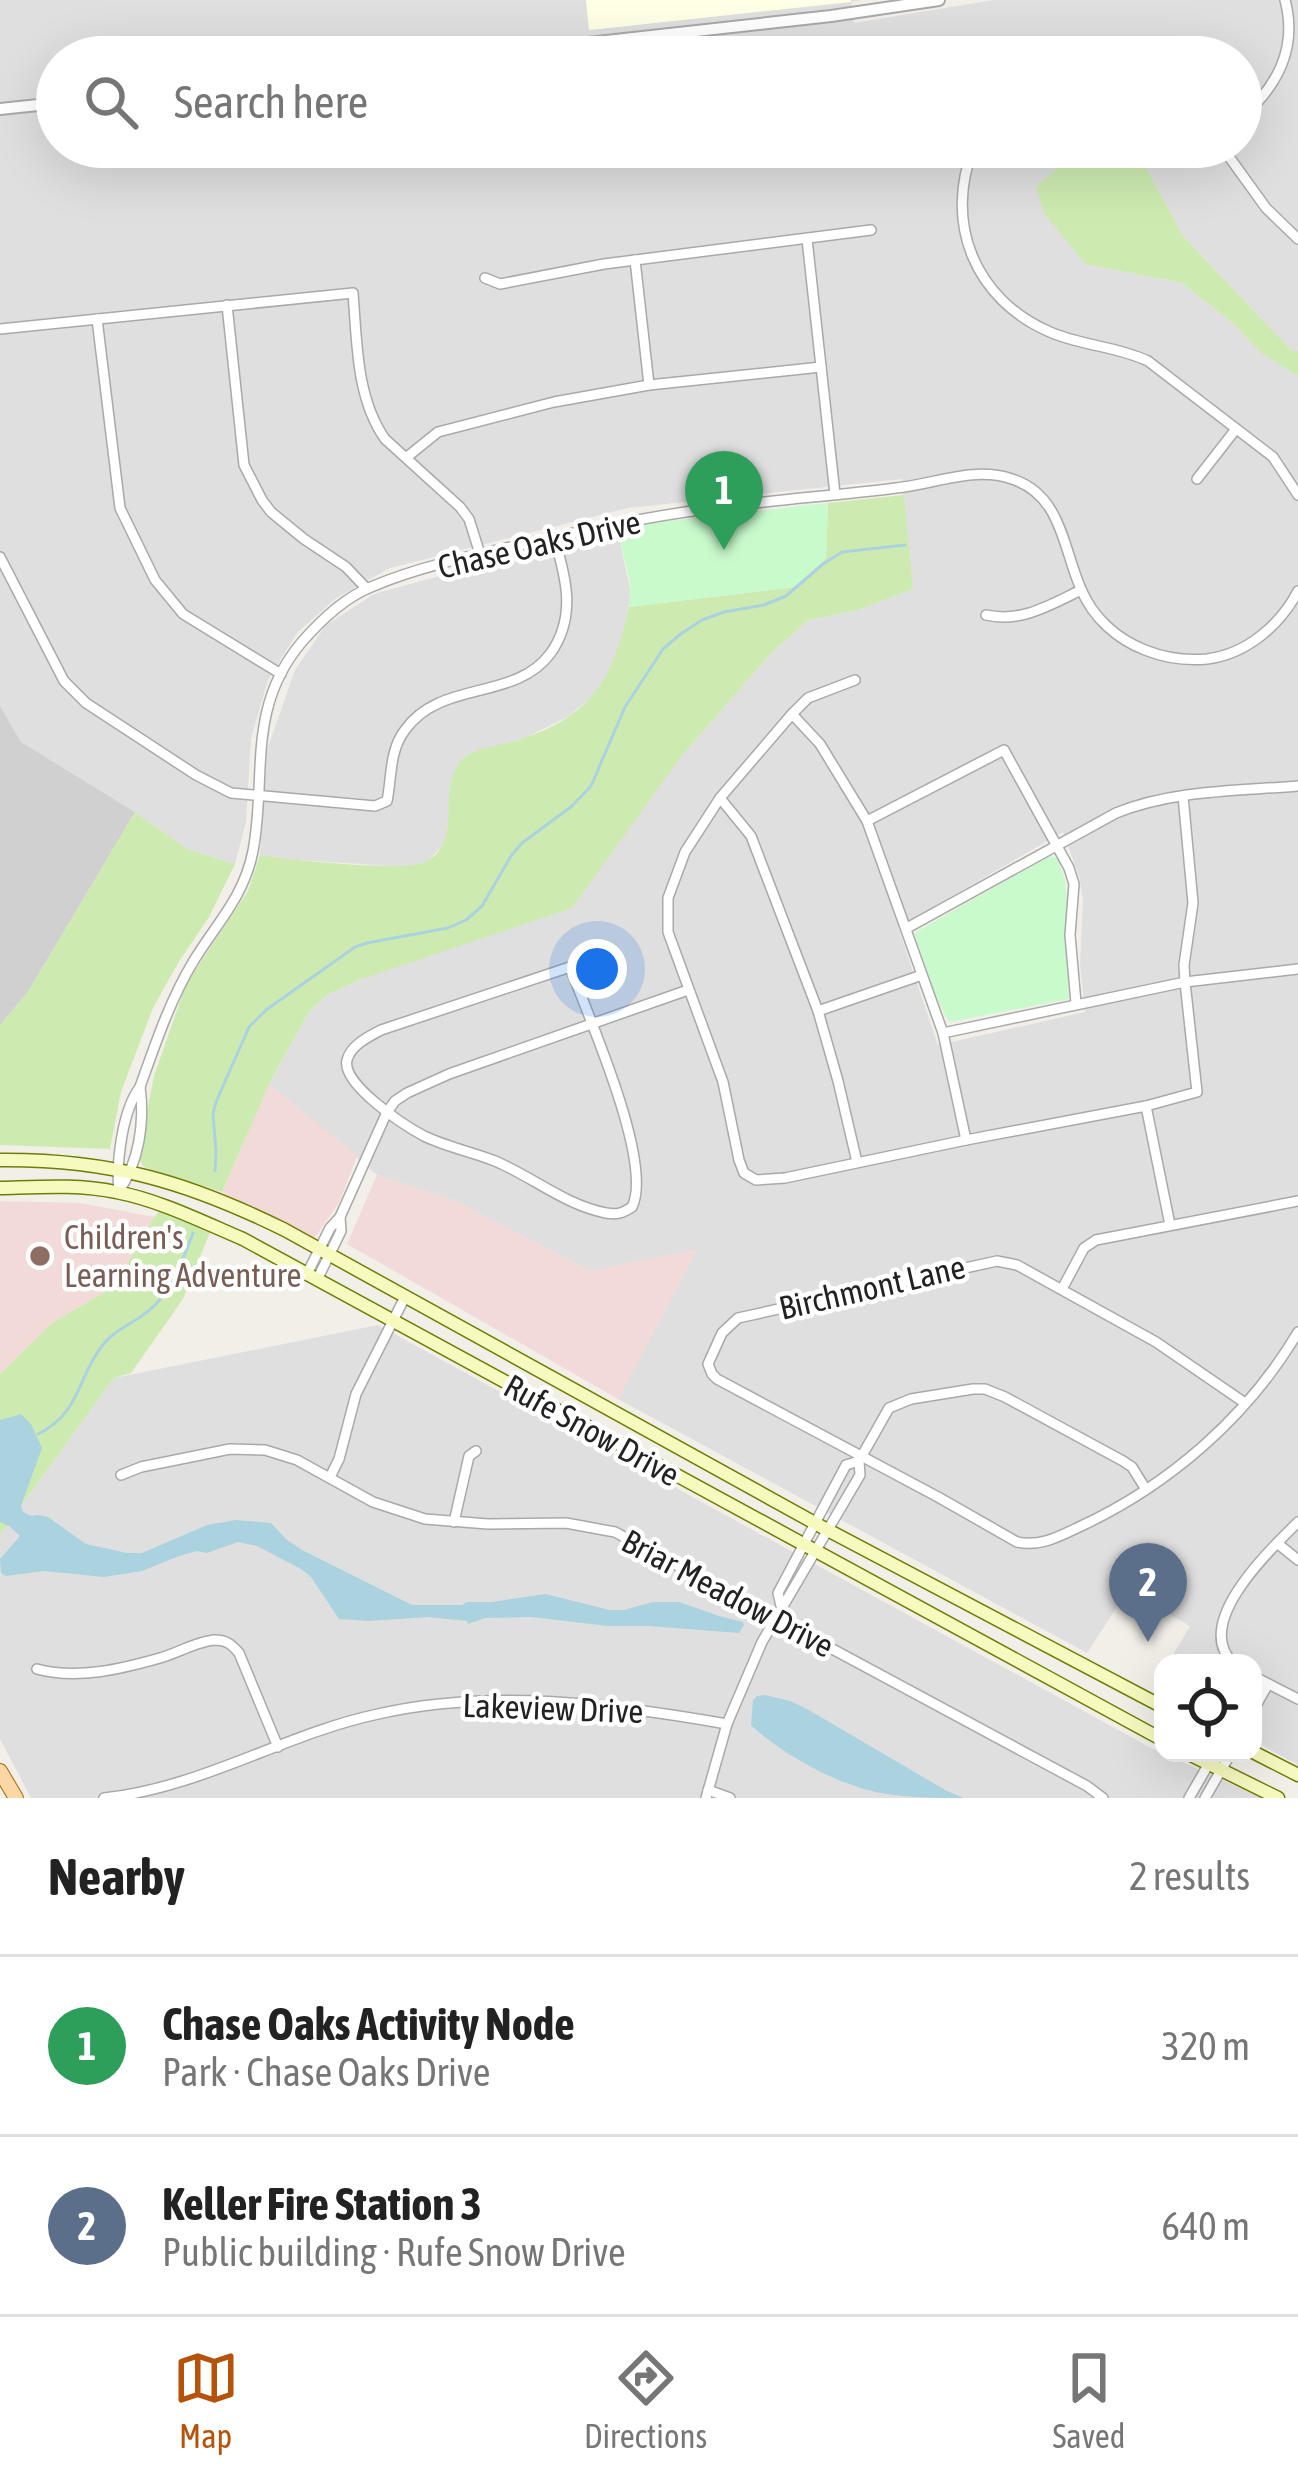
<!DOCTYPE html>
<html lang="en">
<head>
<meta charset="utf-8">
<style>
	body { margin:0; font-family:"Asap Condensed",sans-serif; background:#f2f2f2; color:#222 }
	.controls { position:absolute; right:36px; bottom:36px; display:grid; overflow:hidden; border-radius:24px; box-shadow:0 12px 48px #0002 }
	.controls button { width:108px; height:108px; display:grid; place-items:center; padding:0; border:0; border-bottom:3px solid #e0e0e0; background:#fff; color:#222; font:60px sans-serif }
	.you { position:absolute; left:597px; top:969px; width:42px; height:42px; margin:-30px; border:9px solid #fff; border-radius:50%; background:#1a73e8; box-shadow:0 0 0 18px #1a73e833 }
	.badge { display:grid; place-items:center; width:78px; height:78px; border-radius:50%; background:#b45309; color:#fff; font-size:39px; font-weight:700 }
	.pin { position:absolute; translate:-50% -99px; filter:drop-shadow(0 3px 6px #0008) }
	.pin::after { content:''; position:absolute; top:63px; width:42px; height:36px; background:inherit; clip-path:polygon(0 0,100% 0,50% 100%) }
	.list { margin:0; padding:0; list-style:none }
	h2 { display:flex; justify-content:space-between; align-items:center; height:156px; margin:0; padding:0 48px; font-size:51px }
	h2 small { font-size:39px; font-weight:400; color:#767676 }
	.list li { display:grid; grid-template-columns:78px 1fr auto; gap:36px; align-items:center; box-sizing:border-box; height:180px; padding:0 48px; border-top:3px solid #e0e0e0 }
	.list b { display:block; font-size:45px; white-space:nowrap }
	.list p { margin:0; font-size:39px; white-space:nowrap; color:#767676 }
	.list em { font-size:39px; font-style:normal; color:#767676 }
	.icon { flex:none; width:66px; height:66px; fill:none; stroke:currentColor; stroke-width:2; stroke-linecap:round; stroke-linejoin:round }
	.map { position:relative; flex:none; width:1298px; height:1798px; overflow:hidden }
	.search { position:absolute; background:#fff; box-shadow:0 12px 48px #0002; left:36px; right:36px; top:36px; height:132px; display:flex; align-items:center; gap:30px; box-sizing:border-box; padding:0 42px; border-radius:66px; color:#767676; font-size:45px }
	.sheet { height:516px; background:#fff }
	nav { display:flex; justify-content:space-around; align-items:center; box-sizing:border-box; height:168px; border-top:3px solid #e0e0e0; background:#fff; font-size:33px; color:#767676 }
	nav a { display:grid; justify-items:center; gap:6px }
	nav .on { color:#b45309 }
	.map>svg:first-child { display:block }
	.residential { fill:#e0dfdf; fill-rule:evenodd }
	.commercial { fill:#f2dad9 }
	.education { fill:#ffffe5 }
	.religious { fill:#d0d0d0 }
	.grass { fill:#cdebb0 }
	.park { fill:#c8facc }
	.water { fill:#aad3df }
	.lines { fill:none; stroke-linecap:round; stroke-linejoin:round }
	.stream { stroke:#aad3df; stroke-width:3 }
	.minor-casing { stroke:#a9a9a9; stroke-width:12 }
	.tertiary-casing { stroke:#a9a9a9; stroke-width:14 }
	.secondary-casing { stroke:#707d05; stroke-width:15 }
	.primary-casing { stroke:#a06b00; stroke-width:16 }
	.minor { stroke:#fff; stroke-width:9 }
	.tertiary { stroke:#fff; stroke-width:10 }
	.secondary { stroke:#f7fabf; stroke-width:12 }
	.primary { stroke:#fcd6a4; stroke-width:14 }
	.education-dot { fill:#8d6e63; stroke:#fff; stroke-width:4.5 }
	.labels { text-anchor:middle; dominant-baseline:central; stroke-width:9; stroke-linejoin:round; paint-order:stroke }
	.street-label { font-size:33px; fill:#222; stroke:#fff }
	.education-label { font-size:33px; fill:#785e54; stroke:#fff; text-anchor:start }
</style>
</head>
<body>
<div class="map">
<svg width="1298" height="1798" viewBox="0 0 1298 1798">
	<rect width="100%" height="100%" fill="#f2efe9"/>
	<!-- residential -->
	<g class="residential">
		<path d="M0,0H586L590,30L851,0H861L851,2L854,23L993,0H1298V351H1292L1183,236L1135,147H1241V57H57V147H1080L1036,187L1085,264L1182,283L1234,324L1262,353L1298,376V1765L1253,1740V1663H1168L1190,1626L1128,1590L1087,1653L618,1399L696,1250L590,1271L454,1200L377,1175L269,1084L309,1012L327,995L359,980L680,758L772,652L809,620L858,610L912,589L902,479L628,508L390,568L336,598L297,633L268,680L251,738L246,822L235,864L187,849L135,812L21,742L0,706ZM1063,832L1079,876L1083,900L1080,964L1085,1012L938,1045L898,927Z"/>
		<polygon points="617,527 631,594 620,650 609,673 596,693 569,716 527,737 466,756 452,778 446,842 427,862 406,867 281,859 260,855 267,750 295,670 326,625 374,594"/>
		<polygon points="378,1325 1153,1749 1262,1798 31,1798 0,1739 0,1535 114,1378"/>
	</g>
	<!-- commercial -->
	<g class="commercial">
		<polygon points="269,1084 357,1156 339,1203 314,1239 222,1192"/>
		<polygon points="377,1175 454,1200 590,1271 697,1249 618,1399 347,1244"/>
		<polygon points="0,1201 80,1203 154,1217 114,1287 53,1322 0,1374"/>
	</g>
	<!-- education -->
	<polygon class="education" points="586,0 851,0 851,2 589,30"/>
	<!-- religious -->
	<polygon class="religious" points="0,706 21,742 135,812 28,992 0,1025"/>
	<!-- grass -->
	<g class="grass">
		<polygon points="1080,147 1135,147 1183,236 1292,351 1298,351 1298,376 1261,353 1234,324 1182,283 1085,264 1044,213 1036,187"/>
		<path d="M904,495L913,589L858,610L809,620L772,652L680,758L572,908L359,980L327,995L309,1012L271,1080L222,1192L144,1167L138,1158L154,1076L186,984L248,891L260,855C287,860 404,872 425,862C467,842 432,783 466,756C475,749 506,744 518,740C592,717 613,678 629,607L796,587L826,558L828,503Z"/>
		<polygon points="135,812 187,849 235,864 209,917 178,963 153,1008 121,1092 110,1149 0,1145 0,1025 28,992"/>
		<polygon points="160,1211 211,1230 183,1299 131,1373 114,1378 0,1535 0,1374 53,1322 114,1287 154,1217"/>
	</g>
	<!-- park -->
	<g class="park">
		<polygon points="828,503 826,558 796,587 629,607 630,582 617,527"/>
		<polygon points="1050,856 1057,858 1065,880 1067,900 1065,934 1069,999 949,1022 938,1001 914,933"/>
	</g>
	<!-- water -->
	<g class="water">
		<polygon points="21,1414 31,1424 42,1448 21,1506 23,1512 31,1516 37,1515 48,1517 86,1544 127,1553 142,1553 207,1525 236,1520 271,1523 287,1540 302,1550 412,1605 462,1605 467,1602 492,1602 545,1594 610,1610 624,1610 653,1602 679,1602 719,1616 743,1622 744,1625 739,1633 648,1626 608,1626 532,1617 485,1618 468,1624 467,1621 428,1617 369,1621 339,1619 311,1577 301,1569 257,1546 238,1542 207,1553 197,1551 179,1556 142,1571 104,1577 44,1571 6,1576 1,1573 0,1559 20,1536 9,1526 0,1522 0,1420"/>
		<path d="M765,1695L790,1701L807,1709L947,1791L964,1798C938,1798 912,1798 887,1794C843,1788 782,1755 751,1725L753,1700L757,1696Z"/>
	</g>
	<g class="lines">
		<!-- stream -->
		<g class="stream">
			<polyline points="215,1171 216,1151 213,1114 216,1102 249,1027 266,1010 355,947 367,943 448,928 466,920 482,906 511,856 522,843 572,806 591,786 625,707 663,649 682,633 702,620 724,612 764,605 786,596 823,564 842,552 905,545"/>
			<path d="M38,1434C80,1414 77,1378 102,1346C114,1330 132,1324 147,1312C172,1293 182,1261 193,1233"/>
		</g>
		<!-- minor casing -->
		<g class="minor-casing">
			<g id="minor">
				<path d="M1241,119C1277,86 1298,49 1285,0"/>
				<path d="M974,147C943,222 975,300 1050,332C1082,346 1116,346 1148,361L1273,457L1298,495"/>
				<polyline points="1222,147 1266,208 1298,239"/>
				<polyline points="807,239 835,494"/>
				<polyline points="635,260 649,385"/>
				<polyline points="485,278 500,284 604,264 871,230"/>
				<polyline points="227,305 244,465 262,500 271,512 304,539 346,567 366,588"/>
				<polyline points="97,319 120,508 155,580 183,614 281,674"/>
				<path d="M0,329L353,293C357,341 356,398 385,439L460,507L469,519L480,554"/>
				<polyline points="407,457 438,432 554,402 649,385 821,367"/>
				<polyline points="1197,479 1236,429"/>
				<path d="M0,557L64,681L86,703L196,775L231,793L375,806L387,801C392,777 389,751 405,730C440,680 515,701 550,654C577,617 566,577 554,537"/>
				<path d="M986,615C1021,623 1050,605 1081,590"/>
				<polyline points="855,680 808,698 792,714 720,798 685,852 668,898 668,932 723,1082 739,1160 744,1173 756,1180 785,1178 966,1140 1146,1106 1197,1092 1185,982 1184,965 1193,903 1183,796"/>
				<polyline points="792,714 820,744 867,821 943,1033 966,1140"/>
				<polyline points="720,798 751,836 818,1011 838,1081 857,1162"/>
				<polyline points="867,821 1004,750 1069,868 1074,884 1070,935 1076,1003"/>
				<path d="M907,928L1116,813C1173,790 1237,791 1298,786"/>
				<path d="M570,967C588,1016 654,1163 632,1207C623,1213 617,1215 606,1213C565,1205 533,1177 495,1161C472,1152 447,1147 424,1136C405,1126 341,1084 347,1060C351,1045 368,1037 381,1030Z"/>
				<polyline points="818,1011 922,975"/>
				<polyline points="943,1033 1185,982 1298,969"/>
				<polyline points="1146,1106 1170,1225"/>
				<path d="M119,1191C139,1162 145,1122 140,1087"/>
				<path d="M119,1192C116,1163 122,1111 140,1087C155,1045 170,1000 193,962C216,924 244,897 253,851C267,777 246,709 301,643C320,621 344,598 371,587C418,567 470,556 520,545C582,531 644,517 707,509C770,500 833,496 896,488C935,484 974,466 1012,479C1062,495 1063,549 1081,589C1093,618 1117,639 1145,650C1165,658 1185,661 1207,659C1247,654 1280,625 1298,591"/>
				<polyline points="307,1274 330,1228 340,1217 387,1112 395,1101 407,1093 449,1074 688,990"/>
				<polyline points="317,1280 341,1231 340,1217"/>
				<polyline points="1062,1289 1084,1248 1096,1240 1298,1201"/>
				<path d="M1245,1403L1156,1342L1017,1265L997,1261L738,1318L722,1333L708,1364L712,1374L717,1379L938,1497L1017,1542C1040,1547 1058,1537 1079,1527C1168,1486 1248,1417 1298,1332"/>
				<polyline points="121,1475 141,1467 230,1449 265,1450 297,1460 373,1502 425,1519 488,1524 566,1523 615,1532 1087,1786 1103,1798"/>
				<polyline points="330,1477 339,1459 356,1394 405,1297"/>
				<polyline points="454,1522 469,1456 476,1451"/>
				<polyline points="1277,1543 1298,1560"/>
				<polyline points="781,1606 778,1593 846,1465 859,1461"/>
				<path d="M1233,1663C1192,1623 1269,1551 1298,1522"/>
				<path d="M37,1669C77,1680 121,1669 160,1658C178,1653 197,1641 215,1640C227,1640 232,1645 239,1653L278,1747"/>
				<polyline points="1253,1676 1298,1699"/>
				<polyline points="1253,1711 1268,1684"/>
				<polyline points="708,1790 730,1798"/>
				<path d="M104,1798C201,1788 284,1734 378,1714C492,1688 613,1704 727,1724"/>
				<polyline points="706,1798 727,1724 762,1642 860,1475 859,1461 889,1408 911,1399 973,1389 985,1389 1005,1397 1123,1461 1132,1467 1145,1488"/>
				<polyline points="1189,1798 1215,1753"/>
				<polyline points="1205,1798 1231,1753"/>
			</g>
		</g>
		<!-- tertiary casing -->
		<g class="tertiary-casing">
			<g id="tertiary">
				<polyline points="461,57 831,16 939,0"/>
				<polyline points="0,109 57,103"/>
			</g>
		</g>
		<!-- secondary casing -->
		<g class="secondary-casing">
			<g id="secondary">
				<path d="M0,1160C110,1159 188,1182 285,1230L822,1527L1163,1707"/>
				<path d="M0,1188C39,1187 78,1184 116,1192C159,1200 203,1222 243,1239L1163,1740"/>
				<polyline points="1253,1752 1298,1775"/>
				<polyline points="1187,1753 1278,1798"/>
			</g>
		</g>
		<!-- primary casing -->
		<g class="primary-casing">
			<polyline id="primary" points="0,1771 16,1798"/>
		</g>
		<!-- minor -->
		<use href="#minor" class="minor"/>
		<!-- tertiary -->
		<use href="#tertiary" class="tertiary"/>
		<!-- secondary -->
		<use href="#secondary" class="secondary"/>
		<!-- primary -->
		<use href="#primary" class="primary"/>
	</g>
	<!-- markers -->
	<circle class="education-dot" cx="40" cy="1256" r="12"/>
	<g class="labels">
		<!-- street labels -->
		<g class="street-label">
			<text transform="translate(539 544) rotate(-13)">Chase Oaks Drive</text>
			<text transform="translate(872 1287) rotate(-13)">Birchmont Lane</text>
			<text transform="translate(592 1430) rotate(29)">Rufe Snow Drive</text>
			<text transform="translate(728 1593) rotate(28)">Briar Meadow Drive</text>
			<text transform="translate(553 1708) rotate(2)">Lakeview Drive</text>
		</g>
		<!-- education labels -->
		<g class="education-label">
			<text x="64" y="1237">Children's<tspan x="64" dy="38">Learning Adventure</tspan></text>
		</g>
	</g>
</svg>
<div class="controls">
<button><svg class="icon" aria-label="locate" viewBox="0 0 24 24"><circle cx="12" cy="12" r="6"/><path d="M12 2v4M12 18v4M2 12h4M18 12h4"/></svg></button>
</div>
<div class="you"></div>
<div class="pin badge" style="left:724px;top:550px;background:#2e9e5b">1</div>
<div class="pin badge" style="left:1148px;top:1642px;background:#5c6f8a">2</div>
<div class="search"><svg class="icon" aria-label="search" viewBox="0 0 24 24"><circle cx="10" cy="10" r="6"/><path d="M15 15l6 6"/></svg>Search here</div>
</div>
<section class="sheet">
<h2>Nearby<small>2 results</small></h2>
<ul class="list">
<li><span class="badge" style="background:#2e9e5b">1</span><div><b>Chase Oaks Activity Node</b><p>Park · Chase Oaks Drive</p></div><em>320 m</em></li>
<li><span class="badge" style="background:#5c6f8a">2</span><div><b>Keller Fire Station 3</b><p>Public building · Rufe Snow Drive</p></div><em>640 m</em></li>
</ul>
</section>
<nav>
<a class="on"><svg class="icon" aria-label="map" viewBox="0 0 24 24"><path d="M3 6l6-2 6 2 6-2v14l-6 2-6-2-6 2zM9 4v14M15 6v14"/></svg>Map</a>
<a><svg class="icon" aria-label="directions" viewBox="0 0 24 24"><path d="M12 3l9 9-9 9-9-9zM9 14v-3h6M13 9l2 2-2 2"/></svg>Directions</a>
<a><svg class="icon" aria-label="saved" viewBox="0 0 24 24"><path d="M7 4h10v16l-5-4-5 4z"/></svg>Saved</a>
</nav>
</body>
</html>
